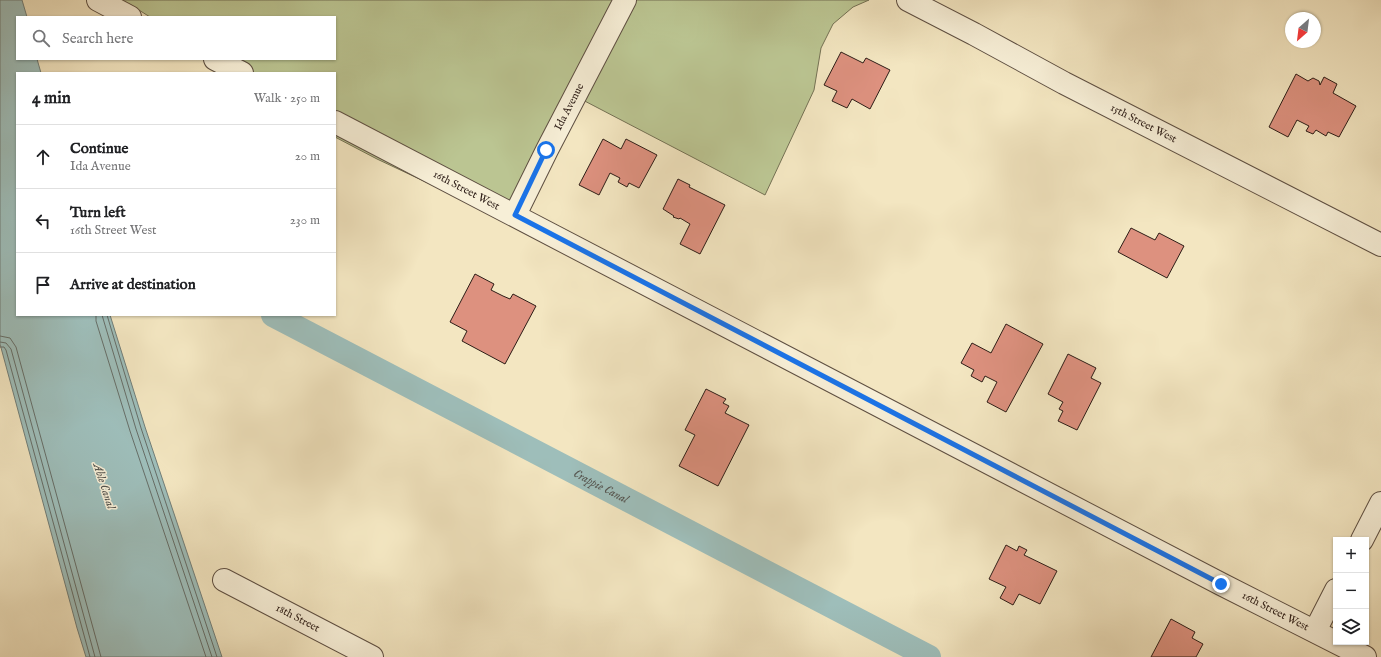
<!DOCTYPE html>
<html lang="en">
<head>
<meta charset="utf-8">
<style>
	body { margin:0; font-family:"IM FELL English",serif; background:#f2f2f2; color:#202124 }
	.controls { position:absolute; right:12px; bottom:12px; display:grid; overflow:hidden; border-radius:0px; box-shadow:0 1px 3px #0004 }
	.controls button { width:36px; height:36px; display:grid; place-items:center; padding:0; border:0; border-bottom:1px solid #e0e0e0; background:#fff; color:#202124; font:20px sans-serif }
	.compass { position:absolute; left:1285px; top:12px; width:36px; height:36px; border-radius:50%; background:#fff; box-shadow:0 1px 3px #0004; rotate:208deg }
	.stop { position:absolute; width:12px; height:12px; margin:-9px; border:3px solid #1a73e8; border-radius:50%; background:#fff }
	.stop.end { background:#1a73e8; border-color:#fff; box-shadow:0 1px 4px #0008 }
	.list { margin:0; padding:0; list-style:none }
	h2 { display:flex; justify-content:space-between; align-items:center; height:52px; margin:0; padding:0 16px; font-size:17px }
	h2 small { font-size:13px; font-weight:400; color:#757577 }
	.list li { display:grid; grid-template-columns:26px 1fr auto; gap:12px; align-items:center; box-sizing:border-box; height:64px; padding:0 16px; border-top:1px solid #e0e0e0 }
	.list b { display:block; font-size:15px; white-space:nowrap }
	.list p { margin:0; font-size:13px; white-space:nowrap; color:#757577 }
	.list em { font-size:13px; font-style:normal; color:#757577 }
	.icon { flex:none; width:22px; height:22px; fill:none; stroke:currentColor; stroke-width:2; stroke-linecap:round; stroke-linejoin:round }
	.map { position:relative; flex:none; width:1381px; height:657px; overflow:hidden }
	.search { position:absolute; background:#fff; box-shadow:0 1px 3px #0004; left:16px; top:16px; width:320px; height:44px; display:flex; align-items:center; gap:10px; box-sizing:border-box; padding:0 14px; border-radius:0px; color:#757577; font-size:15px }
	.panel { position:absolute; background:#fff; box-shadow:0 1px 3px #0004; left:16px; top:72px; width:320px; height:244px; border-radius:0px }
	.map>svg:first-child { display:block }
	.green { fill:#bbc592; stroke:#747154 }
	.water { fill:#9ebeba; stroke:#717e79 }
	.lines { fill:none; stroke-linecap:round; stroke-linejoin:round }
	.shore { stroke:#666e68; stroke-width:1 }
	.canal { stroke:#9ebeba; stroke-width:24 }
	.building { fill:#dd917f; stroke:#2d1d17 }
	.minor-casing { stroke:#5e4f42; stroke-width:24 }
	.minor { stroke:#f7efd7; stroke-width:22 }
	.route { stroke:#1a73e8; stroke-width:5 }
	.labels { text-anchor:middle; dominant-baseline:central; stroke-width:3; stroke-linejoin:round; paint-order:stroke }
	.street-label { font-size:11px; fill:#2d1d17; stroke:#f7efd7 }
	.water-label { font-size:12px; font-style:italic; fill:#555550; stroke:#f7efd7 }
</style>
</head>
<body>
<div class="map">
<svg width="1381" height="657" viewBox="0 0 1381 657">
	<rect width="100%" height="100%" fill="#f3e6c1"/>
	<filter id="stains"><feTurbulence type="fractalNoise" baseFrequency=".005" numOctaves="4"/><feColorMatrix values="0 0 0 0 .2 0 0 0 0 .09 0 0 0 0 .02 0 0 0 .5 -.17"/></filter>
	<radialGradient id="worn" r=".72"><stop offset=".6" stop-color="#630" stop-opacity="0"/><stop offset="1" stop-color="#630" stop-opacity=".3"/></radialGradient>
	<!-- green -->
	<polygon class="green" points="119,0 869,0 853,7 833,24 821,48 814,90 765,195 577,97 511,222 377,159 335,137 335,73 248,73 225,59 335,59 335,17 150,17 131,5"/>
	<!-- water -->
	<polygon class="water" points="0,0 22,0 27,17 17,17 17,59 37,59 41,73 17,73 17,315 110,315 145,427 222,657 86,657 77,628 0,344"/>
	<g class="lines">
		<!-- shore -->
		<g class="shore">
			<polyline points="96,315 96,321 130,431 206,657"/>
			<polyline points="102,315 136,429 212,657"/>
			<polyline points="107,315 141,428 217,657"/>
			<polyline points="0,336 10,338 16,347 101,657"/>
			<polyline points="0,342 6,343 11,349 95,657"/>
			<polyline points="0,347 4,347 6,350 90,657"/>
		</g>
		<!-- canal -->
		<path class="canal" id="s1" d="M273,315L929,657"/>
	</g>
	<!-- building -->
	<g class="building">
		<polygon points="841,52 863,63 866,58 890,70 870,109 852,99 847,108 832,101 837,91 824,85"/>
		<polygon points="1296,74 1308,81 1313,78 1319,81 1320,85 1324,77 1337,84 1333,93 1356,106 1339,137 1328,132 1326,136 1316,130 1313,134 1306,131 1309,126 1297,120 1288,137 1269,127"/>
		<polygon points="603,139 621,149 626,139 657,155 639,188 629,183 627,187 618,182 620,178 610,173 599,195 579,185"/>
		<polygon points="678,179 690,185 689,187 725,205 700,254 680,244 690,224 680,218 679,219 673,217 674,216 663,209"/>
		<polygon points="1131,228 1155,240 1159,233 1184,246 1167,278 1118,252"/>
		<polygon points="475,274 494,284 491,290 503,296 510,299 513,294 536,306 505,364 462,341 467,331 450,322"/>
		<polygon points="1006,324 1043,344 1006,412 987,402 997,382 985,376 982,382 971,376 974,370 961,363 972,343 991,353"/>
		<polygon points="1068,354 1096,368 1091,378 1101,383 1077,430 1058,421 1063,411 1059,409 1063,402 1048,394"/>
		<polygon points="706,389 726,399 723,403 729,406 725,413 749,425 718,486 679,466 695,435 685,430"/>
		<polygon points="1006,545 1017,551 1019,546 1027,550 1024,555 1057,571 1040,604 1019,594 1013,605 1000,598 1006,587 989,579"/>
		<polygon points="1171,619 1195,632 1192,638 1203,644 1196,657 1151,657"/>
	</g>
	<g class="lines">
		<!-- minor casing -->
		<g class="minor-casing">
			<g id="minor">
				<polyline points="98,0 130,17"/>
				<path id="s2" d="M908,0L974,34L1064,83L1381,245"/>
				<polyline points="215,59 242,73"/>
				<path id="s3" d="M335,122L1221,584L1365,657"/>
				<path id="s4" d="M515,215L547,150L625,0"/>
				<polyline points="1362,540 1381,503"/>
				<path id="s5" d="M224,580L372,657"/>
				<polyline points="1315,631 1336,590"/>
			</g>
		</g>
		<!-- minor -->
		<use href="#minor" class="minor"/>
	</g>
	<g class="lines">
		<!-- route -->
		<polyline class="route" points="546,150 515,215 1221,584"/>
	</g>
	<g class="labels">
		<!-- street labels -->
		<g class="street-label">
			<text stroke="none"><textPath href="#s4" startOffset="121">Ida Avenue</textPath></text>
			<text stroke="none"><textPath href="#s2" startOffset="266">15th Street West</textPath></text>
			<text stroke="none"><textPath href="#s3" startOffset="148">16th Street West</textPath></text>
			<text stroke="none"><textPath href="#s3" startOffset="1060">16th Street West</textPath></text>
			<text stroke="none"><textPath href="#s5" startOffset="83">18th Street</textPath></text>
		</g>
		<!-- water labels -->
		<g class="water-label">
			<text transform="translate(104 486) rotate(72)">Able Canal</text>
			<text stroke="none"><textPath href="#s1" startOffset="370">Crappie Canal</textPath></text>
		</g>
	</g>
	<rect width="100%" height="100%" filter="url(#stains)"/>
	<rect width="100%" height="100%" fill="url(#worn)"/>
</svg>
<div class="controls">
<button>+</button>
<button>−</button>
<button><svg class="icon" aria-label="layers" viewBox="0 0 24 24"><path d="M12 4l9 5-9 5-9-5zM3 14l9 5 9-5"/></svg></button>
</div>
<svg class="compass" viewBox="-18 -18 36 36"><path d="M0-13l5 13h-10z" fill="#e53935"/><path d="M0 13l5-13h-10z" fill="#757577"/></svg>
<div class="stop" style="left:546px;top:150px"></div>
<div class="stop end" style="left:1221px;top:584px"></div>
<div class="search"><svg class="icon" aria-label="search" viewBox="0 0 24 24"><circle cx="10" cy="10" r="6"/><path d="M15 15l6 6"/></svg>Search here</div>
<section class="panel">
<h2>4 min<small>Walk · 250 m</small></h2>
<ul class="list">
<li><svg class="icon" aria-label="ahead" viewBox="0 0 24 24"><path d="M12 20V5M6 11l6-6 6 6"/></svg><div><b>Continue</b><p>Ida Avenue</p></div><em>20 m</em></li>
<li><svg class="icon" aria-label="left" viewBox="0 0 24 24"><path d="M17 20v-9H6M10 6l-5 5 5 5"/></svg><div><b>Turn left</b><p>16th Street West</p></div><em>230 m</em></li>
<li><svg class="icon" aria-label="arrive" viewBox="0 0 24 24"><path d="M6 21V4h12l-3 4 3 4H6"/></svg><div><b>Arrive at destination</b></div></li>
</ul>
</section>
</div>
</body>
</html>
